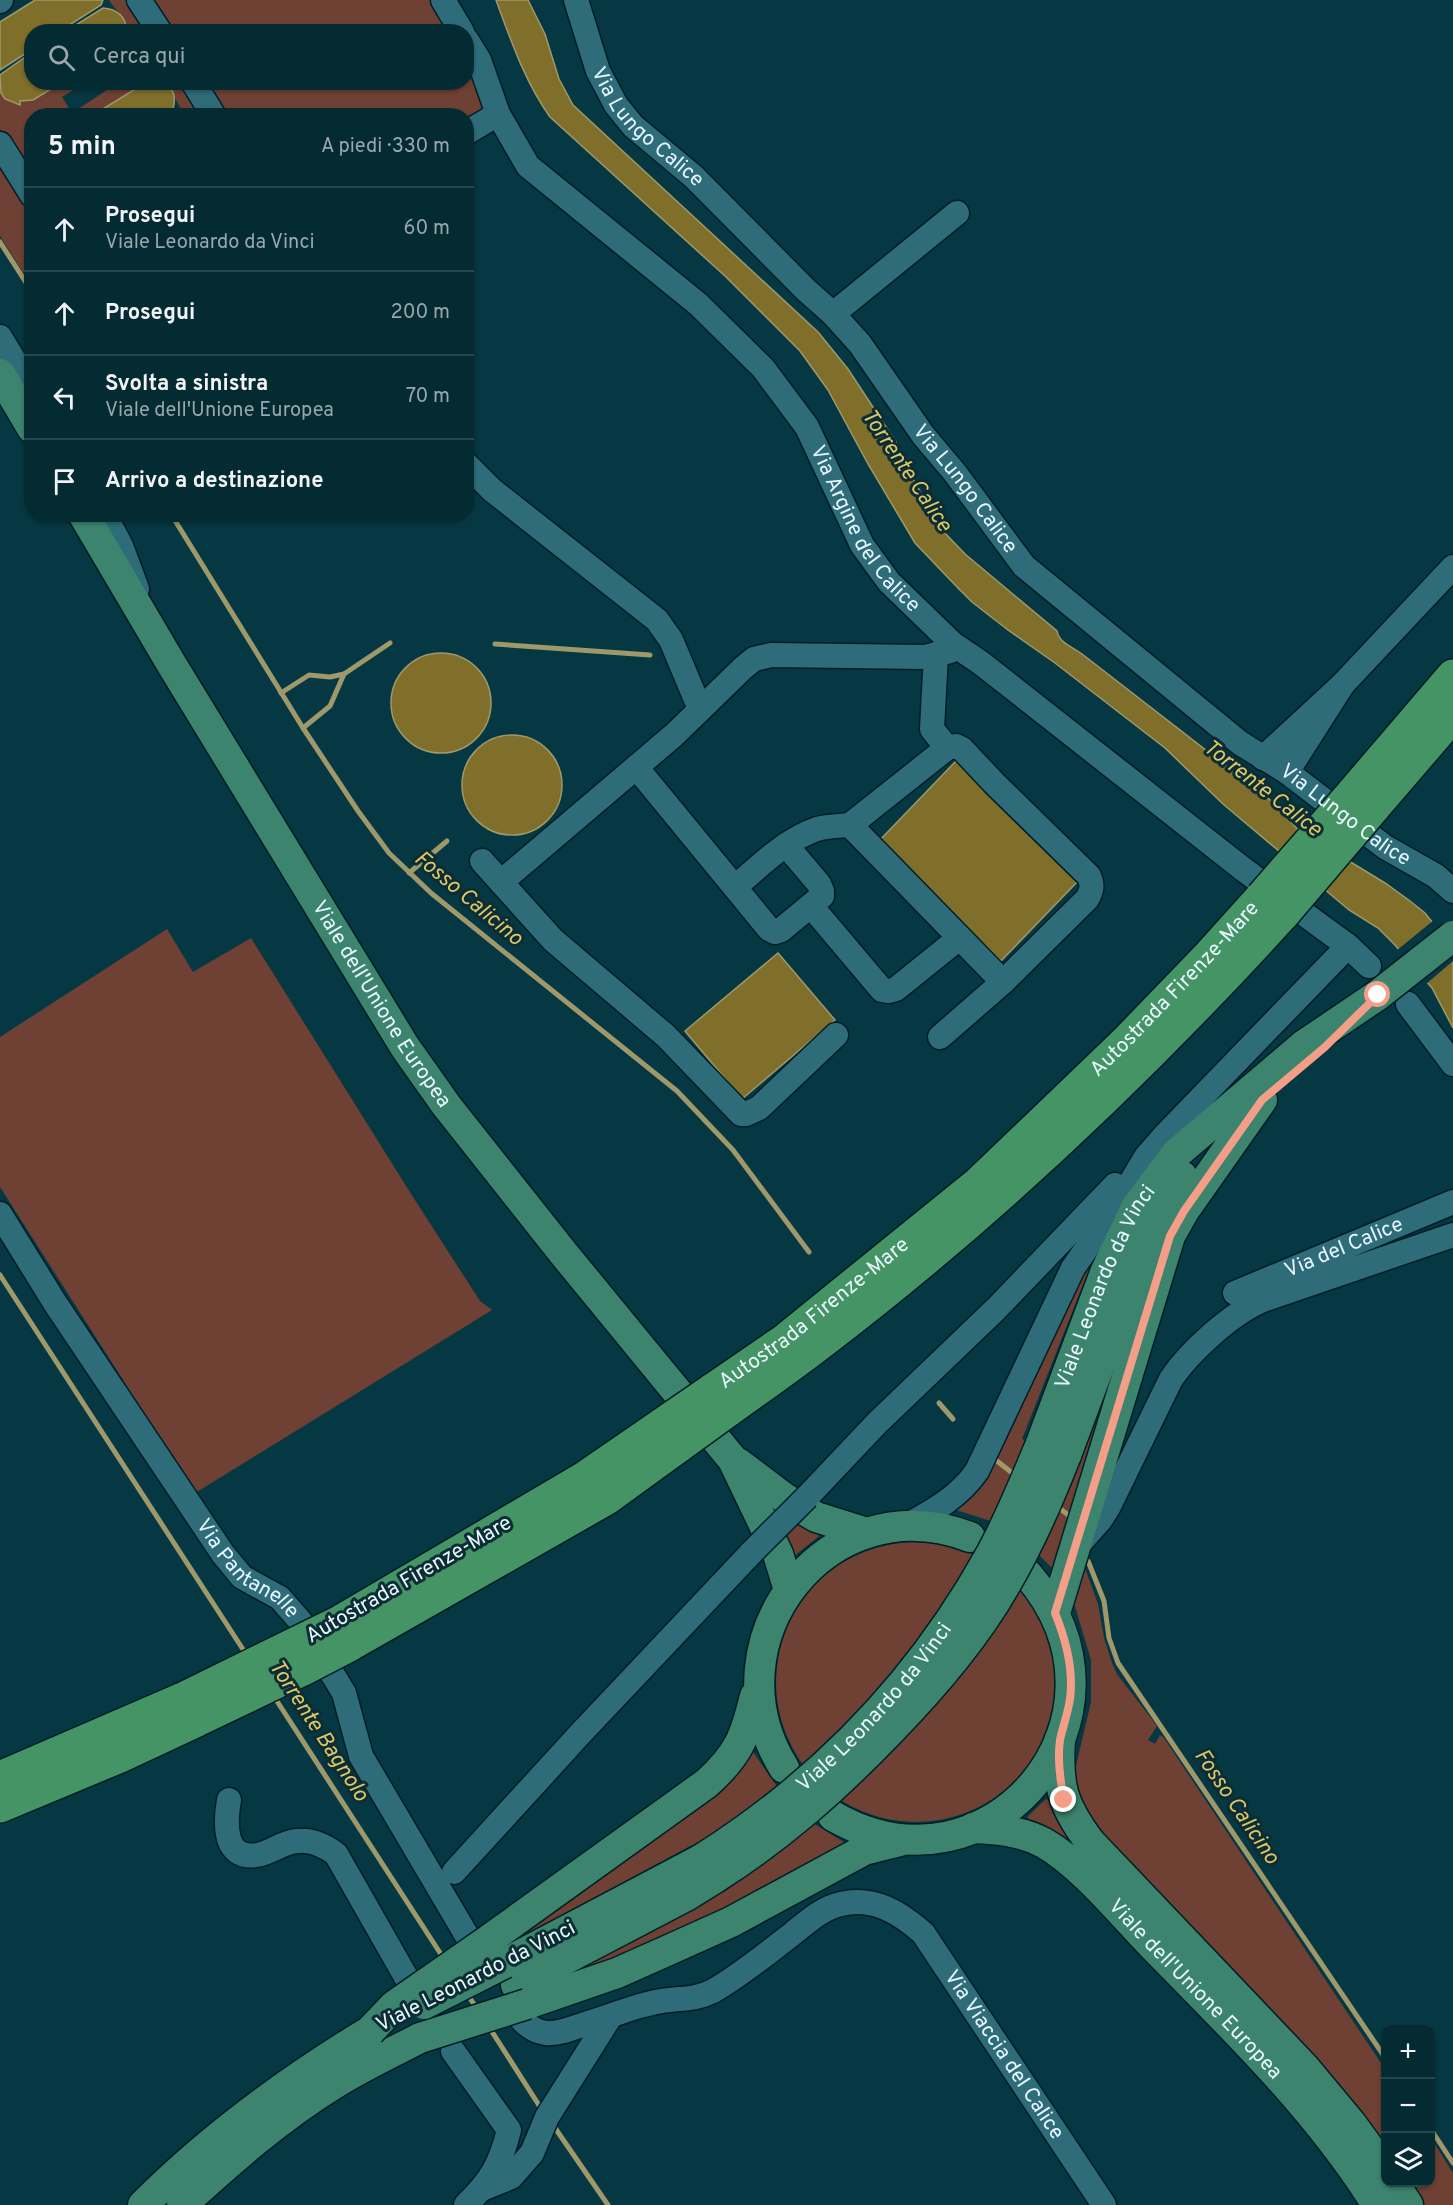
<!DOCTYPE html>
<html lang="it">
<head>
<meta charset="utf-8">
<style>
	body { margin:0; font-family:Overpass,sans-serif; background:#0d323a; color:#f1f3f6 }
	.controls { position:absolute; right:18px; bottom:18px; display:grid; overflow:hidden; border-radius:12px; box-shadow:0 2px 4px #0004 }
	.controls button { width:54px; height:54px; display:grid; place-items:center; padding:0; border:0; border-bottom:2px solid #25464d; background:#042a32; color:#f1f3f6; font:30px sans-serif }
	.stop { position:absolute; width:18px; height:18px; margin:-14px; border:4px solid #f49e87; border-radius:50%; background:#fff }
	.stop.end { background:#f49e87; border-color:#fff; box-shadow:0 2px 6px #0008 }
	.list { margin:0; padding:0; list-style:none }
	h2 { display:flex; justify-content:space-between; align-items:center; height:78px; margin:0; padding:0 24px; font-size:26px }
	h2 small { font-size:20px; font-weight:400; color:#97a7ac }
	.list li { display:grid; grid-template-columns:39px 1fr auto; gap:18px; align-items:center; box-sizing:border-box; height:84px; padding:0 24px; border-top:2px solid #25464d }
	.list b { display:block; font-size:22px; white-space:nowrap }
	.list p { margin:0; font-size:20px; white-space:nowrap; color:#97a7ac }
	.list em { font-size:20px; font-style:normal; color:#97a7ac }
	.icon { flex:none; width:33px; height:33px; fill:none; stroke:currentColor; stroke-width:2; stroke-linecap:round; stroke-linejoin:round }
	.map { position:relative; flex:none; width:1453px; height:2205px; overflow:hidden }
	.search { position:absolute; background:#042a32; box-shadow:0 2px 4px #0004; left:24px; top:24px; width:450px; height:66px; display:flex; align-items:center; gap:15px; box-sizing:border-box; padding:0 21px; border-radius:24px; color:#97a7ac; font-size:22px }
	.panel { position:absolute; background:#042a32; box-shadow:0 2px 4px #0004; left:24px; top:108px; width:450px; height:414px; border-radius:24px }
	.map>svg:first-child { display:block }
	.green { fill:#6f4134 }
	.water { fill:#7f6f2b; stroke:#9e986a; stroke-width:1.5 }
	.pier { fill:#063843 }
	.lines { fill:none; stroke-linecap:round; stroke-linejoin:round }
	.stream { stroke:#9e986a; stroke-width:5 }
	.minor-casing { stroke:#001e25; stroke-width:27 }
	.major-casing { stroke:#001e25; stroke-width:33 }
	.highway-casing { stroke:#001e25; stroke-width:36 }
	.minor { stroke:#2f6c7a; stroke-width:24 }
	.major { stroke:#3c846e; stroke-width:30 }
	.highway { stroke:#459466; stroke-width:33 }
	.minor-bridge-casing { stroke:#001e25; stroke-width:27; stroke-linecap:butt }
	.major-bridge-casing { stroke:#001e25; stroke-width:33; stroke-linecap:butt }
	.highway-bridge-casing { stroke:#001e25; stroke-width:36; stroke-linecap:butt }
	.minor-bridge { stroke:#2f6c7a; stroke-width:24 }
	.major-bridge { stroke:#3c846e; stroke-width:30 }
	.highway-bridge { stroke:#459466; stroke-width:33 }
	.route { stroke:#f49e87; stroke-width:8 }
	.labels { text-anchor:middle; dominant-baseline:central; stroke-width:6; stroke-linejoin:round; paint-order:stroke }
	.street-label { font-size:21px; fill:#e6f8fd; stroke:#0c2d34 }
	.water-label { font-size:22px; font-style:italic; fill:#dec767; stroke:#0c2d34 }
</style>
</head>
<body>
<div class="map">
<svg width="1453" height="2205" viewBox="0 0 1453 2205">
	<rect width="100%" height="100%" fill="#063843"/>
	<!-- green -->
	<g class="green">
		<path d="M109,0H129L149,31H126C127,18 115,10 109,0Z"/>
		<polygon points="150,0 439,0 457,31 170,31"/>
		<polygon points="467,49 486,109 467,122 466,116 321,116 319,114 316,115 286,115 281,108 268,115 225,115 204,83 466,82"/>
		<polygon points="61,83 85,83 62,97 72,113 116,84 115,83 145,83 93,115 32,116 31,180 0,129 0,91 20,104 20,101 33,100"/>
		<path d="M162,83H183L204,115H185C177,104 173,90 162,83Z"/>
		<polygon points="0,164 31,213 31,285 0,236"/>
		<polygon points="167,929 193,972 251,938 413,1197 480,1301 492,1310 195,1493 0,1187 0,1037"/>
		<polygon points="1087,1265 1090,1267 1022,1439 1076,1459 1140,1292 1055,1571 1025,1541 1000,1524 956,1510 971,1496"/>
		<polygon points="771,1505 819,1534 819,1536 793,1557"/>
		<circle cx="916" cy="1682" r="140"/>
		<polygon points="1082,1560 1098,1604 1104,1638 1112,1663 1117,1674 1157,1726 1148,1740 1155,1744 1160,1735 1164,1738 1385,2069 1385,2147 1090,1821 1076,1790 1075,1770 1091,1702 1091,1660 1072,1596"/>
		<polygon points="751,1749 783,1795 808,1820 847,1844 738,1908 548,1985 723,1888 692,1845 521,1937 516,1939 515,1937"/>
		<polygon points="1046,1799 1050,1800 1069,1837 1068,1841 1028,1820 1028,1816"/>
		<polygon points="1431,2138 1453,2173 1453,2205 1424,2205 1410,2183 1430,2182"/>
	</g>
	<!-- water -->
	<g class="water">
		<polygon points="35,0 103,0 101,5 60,31 32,32 31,50 0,70 0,22"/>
		<path d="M496,0H528L545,34L559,79L573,105L818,332L848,369L896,442L907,468L942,530L965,554L1057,631C1059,643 1073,647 1082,654L1278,806L1298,830L1385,883L1410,901L1425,913L1453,948V1028L1432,988L1394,944L1378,928L1349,910L1223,804L1165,748L1055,663L1008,630L972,602L957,587L915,543L868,464L828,390L800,351L725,276L550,117C525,82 511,41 496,0Z"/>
		<path d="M103,8C117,9 127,17 126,31H66Z"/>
		<polygon points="31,53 32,82 61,83 33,100 20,101 20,105 5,99 1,93 0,75"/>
		<path d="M145,83C167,82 180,87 172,113L168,116L93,115Z"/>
		<circle cx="441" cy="703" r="50"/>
		<circle cx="512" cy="785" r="50"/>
		<polygon points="956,761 1079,880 1001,961 878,842"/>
		<polygon points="778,953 835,1020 742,1099 685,1031"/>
	</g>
	<!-- pier -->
	<polygon class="pier" points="1434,920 1453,944 1453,961 1425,985 1396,951"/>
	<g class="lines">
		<!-- stream -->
		<g class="stream">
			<polyline points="0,242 32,292"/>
			<polyline points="171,514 303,728 358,811 389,853 431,893 677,1091 733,1150 809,1252"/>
			<polyline points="495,644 650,655"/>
			<polyline points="281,693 309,675 330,677 344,674"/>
			<polyline points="303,728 330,706 344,674 390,643"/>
			<polyline points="409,873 447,841"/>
			<polyline points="0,1275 246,1654"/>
			<polyline points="939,1403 953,1419"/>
			<polyline points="997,1461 1016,1476"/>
			<polyline points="1055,1505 1071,1517"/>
			<polyline points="1088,1561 1104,1601 1109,1638 1118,1663 1386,2059"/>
			<polyline points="273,1695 444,1959"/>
			<polyline points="466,1992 477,2009"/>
			<polyline points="489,2027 542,2110"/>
			<polyline points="553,2125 608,2205"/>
			<polyline points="1430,2128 1453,2163"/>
		</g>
		<!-- minor casing -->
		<g class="minor-casing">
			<g id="minor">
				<polyline points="139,0 160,32"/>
				<polyline points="443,0 462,32"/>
				<path id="s1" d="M576,0L598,71L616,105L633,126L694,177L806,290L833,314L860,344L923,435L955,473L1024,566L1240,743L1287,772L1385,847L1436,876L1453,891"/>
				<polyline points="0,1 1,0"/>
				<path id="s2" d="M466,39L479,60L498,114L528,166L698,304L763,368L807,427L862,545L889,582L953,644L981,663L1243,869L1348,946L1369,966"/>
				<polyline points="193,82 214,116"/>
				<polyline points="466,133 498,114"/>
				<polyline points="0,144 32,195"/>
				<polyline points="833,314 957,213"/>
				<polyline points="0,337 32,390"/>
				<polyline points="466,464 492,490 657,620 671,640 700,709"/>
				<polyline points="104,514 121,546 137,589"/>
				<path d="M936,654L932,729L947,748L956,746L962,749L994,783L1089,876C1093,885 1092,891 1087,899L1003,982L850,825L947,748"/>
				<polyline points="1343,684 1453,567"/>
				<polyline points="1263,758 1343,684 1287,772"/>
				<polyline points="636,767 769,929 775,932 781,930 822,896 822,891 819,884 786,845"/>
				<polyline points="482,861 553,940 666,1036 741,1114 746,1114 759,1108 836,1035"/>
				<polyline points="501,882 674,735 743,668 754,659 771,655 925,657 950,651"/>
				<path d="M735,887C760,866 785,840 817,829C827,826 839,826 850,825"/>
				<polyline points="811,906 882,990 889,991 896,989 958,939"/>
				<polyline points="1408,1004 1453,1064"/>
				<polyline points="940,1037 1003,982"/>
				<path id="s3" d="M0,1214L55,1303L223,1554L242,1577L280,1598L300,1621L344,1693L361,1756L467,1936"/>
				<path id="s4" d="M1235,1293L1453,1202"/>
				<polyline points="807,1497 877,1423 996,1309 1115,1185"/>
				<path d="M906,1526C933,1511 959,1497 977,1471L1073,1268L1119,1202L1146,1157L1167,1133L1348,946"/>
				<path d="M1078,1545L1101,1519L1109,1506L1171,1379C1190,1351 1232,1313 1263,1300L1453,1235"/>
				<path d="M229,1800C225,1823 223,1860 257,1855C271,1853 282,1842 297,1841C312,1839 324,1845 336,1854L406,1977"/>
				<polyline points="454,1872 580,1734 752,1552"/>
				<path id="s5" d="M523,2021C529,2027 537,2032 546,2033C558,2034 571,2029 582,2025C610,2017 640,2003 669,2000C686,1998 697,1999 713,1991C741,1975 766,1954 791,1935C806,1923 822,1908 841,1904C874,1896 900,1913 923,1933L1104,2205"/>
				<path d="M453,2051L509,2130C500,2165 492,2179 466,2205"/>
				<polyline points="482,2189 511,2177 532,2153 547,2117 610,2017"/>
			</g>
		</g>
		<!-- major casing -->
		<g class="major-casing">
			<g id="major">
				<polyline points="0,374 32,428"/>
				<path id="s6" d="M83,514L172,665L405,1047L446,1105L564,1254L733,1460L778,1554L789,1590"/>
				<path id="s7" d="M1040,1446L1105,1273L1137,1206L1176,1154L1304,1045L1378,995"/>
				<polyline points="1066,1455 1153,1222 1182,1176"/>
				<polyline points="738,1463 783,1497 816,1517 867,1533"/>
				<polyline points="1055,1613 1170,1236 1184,1211 1262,1100"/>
				<path d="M1060,1739C1057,1785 1062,1805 1090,1842L1305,2068L1350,2122L1386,2171"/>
				<path d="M784,1768C705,1641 828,1482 970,1537"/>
				<path d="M833,1816C990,1907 1149,1716 1028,1575"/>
				<path id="s8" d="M973,1828C997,1829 1022,1831 1044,1843C1082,1865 1119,1911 1150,1943C1230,2025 1316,2107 1377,2205"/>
				<path d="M490,1939L707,1783C739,1754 745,1737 755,1696"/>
				<polyline points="505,1963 702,1859"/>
				<polyline points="516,1985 686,1896 715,1878"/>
				<polyline points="527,2004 617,1973 662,1953 731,1922 864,1850 900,1841"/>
				<polyline points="1393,2182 1408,2205"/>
				<path d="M143,2205C210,2138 289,2080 370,2031"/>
				<path d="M182,2205C230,2161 279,2118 334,2084C361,2067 391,2053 420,2038"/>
			</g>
		</g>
		<!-- highway casing -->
		<g class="highway-casing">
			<g id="highway">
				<polyline points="1352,794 1453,676"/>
				<polyline points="1373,808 1453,715"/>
				<path id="s9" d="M711,1391L784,1341L979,1183L1125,1043L1208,957L1262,897"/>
				<path d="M727,1411C756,1390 786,1369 815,1347C984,1219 1140,1071 1283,914"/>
				<polyline points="340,1622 583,1479 663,1424"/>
				<polyline points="349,1645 607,1498 680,1445"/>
				<polyline points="0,1778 183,1699"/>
				<polyline points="0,1806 120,1756 197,1720"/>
			</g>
		</g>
		<!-- minor -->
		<use href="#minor" class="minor"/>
		<!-- major -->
		<use href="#major" class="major"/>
		<!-- highway -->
		<use href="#highway" class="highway"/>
		<!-- minor-bridge casing -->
		<g class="minor-bridge-casing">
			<polyline id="minor-bridge" points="752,1552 807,1497"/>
		</g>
		<!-- major-bridge casing -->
		<g class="major-bridge-casing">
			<g id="major-bridge">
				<polyline points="1378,995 1453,936"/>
				<path id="s10" d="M702,1859C825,1781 921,1681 991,1554C1010,1519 1025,1482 1040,1446"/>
				<path d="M715,1878C782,1835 834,1789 889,1732C932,1688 973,1641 1004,1587C1029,1545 1048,1501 1066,1455"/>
				<polyline points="424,2004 505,1963"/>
				<polyline points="370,2031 395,2005 490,1939"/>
				<polyline points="420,2038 527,2004"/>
			</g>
		</g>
		<!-- highway-bridge casing -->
		<g class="highway-bridge-casing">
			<g id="highway-bridge">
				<polyline points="1262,897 1352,794"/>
				<polyline points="1283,914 1373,808"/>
				<polyline points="663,1424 711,1391"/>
				<polyline points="680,1445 727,1411"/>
				<polyline points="183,1699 340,1622"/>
				<polyline points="197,1720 301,1670 349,1645"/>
			</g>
		</g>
		<!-- minor-bridge -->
		<use href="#minor-bridge" class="minor-bridge"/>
		<!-- major-bridge -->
		<use href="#major-bridge" class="major-bridge"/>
		<!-- highway-bridge -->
		<use href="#highway-bridge" class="highway-bridge"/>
	</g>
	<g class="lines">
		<!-- route -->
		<path class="route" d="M1064,1800C1060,1780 1057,1760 1060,1740C1063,1726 1068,1713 1070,1699C1074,1669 1066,1640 1055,1613L1170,1236L1184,1211L1262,1100L1325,1047L1378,995"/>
	</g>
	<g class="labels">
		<!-- street labels -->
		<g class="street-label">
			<text stroke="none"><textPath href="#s1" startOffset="150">Via Lungo Calice</textPath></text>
			<text stroke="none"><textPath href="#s1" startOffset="634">Via Lungo Calice</textPath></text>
			<text stroke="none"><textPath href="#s2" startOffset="644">Via Argine del Calice</textPath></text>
			<text stroke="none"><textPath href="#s1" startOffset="1138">Via Lungo Calice</textPath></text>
			<text stroke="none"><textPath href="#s9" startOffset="615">Autostrada Firenze-Mare</textPath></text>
			<text stroke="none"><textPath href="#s6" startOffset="574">Viale dell'Unione Europea</textPath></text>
			<text stroke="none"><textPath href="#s4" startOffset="118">Via del Calice</textPath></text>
			<text stroke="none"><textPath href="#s7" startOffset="172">Viale Leonardo da Vinci</textPath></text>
			<text stroke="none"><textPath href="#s9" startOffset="129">Autostrada Firenze-Mare</textPath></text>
			<text stroke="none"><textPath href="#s3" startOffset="435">Via Pantanelle</textPath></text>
			<text transform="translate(409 1580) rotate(-30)">Autostrada Firenze-Mare</text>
			<text stroke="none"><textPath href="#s10" startOffset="231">Viale Leonardo da Vinci</textPath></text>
			<text transform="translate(476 1977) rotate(-27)">Viale Leonardo da Vinci</text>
			<text stroke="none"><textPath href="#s8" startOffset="284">Viale dell'Unione Europea</textPath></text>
			<text stroke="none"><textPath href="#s5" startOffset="592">Via Viaccia del Calice</textPath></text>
		</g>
		<!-- water labels -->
		<g class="water-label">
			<text transform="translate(906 471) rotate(56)">Torrente Calice</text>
			<text transform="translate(1262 789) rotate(38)">Torrente Calice</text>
			<text transform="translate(468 899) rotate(40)">Fosso Calicino</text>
			<text transform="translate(318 1731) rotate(57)">Torrente Bagnolo</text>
			<text transform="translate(1236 1807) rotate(56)">Fosso Calicino</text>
		</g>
	</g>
</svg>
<div class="controls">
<button>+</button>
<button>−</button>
<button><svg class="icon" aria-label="layers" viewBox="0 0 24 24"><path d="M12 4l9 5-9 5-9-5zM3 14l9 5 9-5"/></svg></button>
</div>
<div class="stop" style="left:1378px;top:995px"></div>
<div class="stop end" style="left:1064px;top:1800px"></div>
<div class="search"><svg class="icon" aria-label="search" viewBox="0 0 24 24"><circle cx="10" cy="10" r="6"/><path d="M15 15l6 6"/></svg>Cerca qui</div>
<section class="panel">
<h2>5 min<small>A piedi · 330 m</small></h2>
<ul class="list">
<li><svg class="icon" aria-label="ahead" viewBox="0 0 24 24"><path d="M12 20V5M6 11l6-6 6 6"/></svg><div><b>Prosegui</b><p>Viale Leonardo da Vinci</p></div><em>60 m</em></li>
<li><svg class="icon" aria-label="ahead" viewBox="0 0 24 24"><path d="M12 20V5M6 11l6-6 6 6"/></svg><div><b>Prosegui</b></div><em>200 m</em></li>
<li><svg class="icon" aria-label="left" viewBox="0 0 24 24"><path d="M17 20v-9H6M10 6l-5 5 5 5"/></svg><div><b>Svolta a sinistra</b><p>Viale dell'Unione Europea</p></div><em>70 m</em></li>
<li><svg class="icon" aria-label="arrive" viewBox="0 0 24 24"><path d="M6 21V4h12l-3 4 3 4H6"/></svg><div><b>Arrivo a destinazione</b></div></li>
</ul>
</section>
</div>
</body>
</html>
